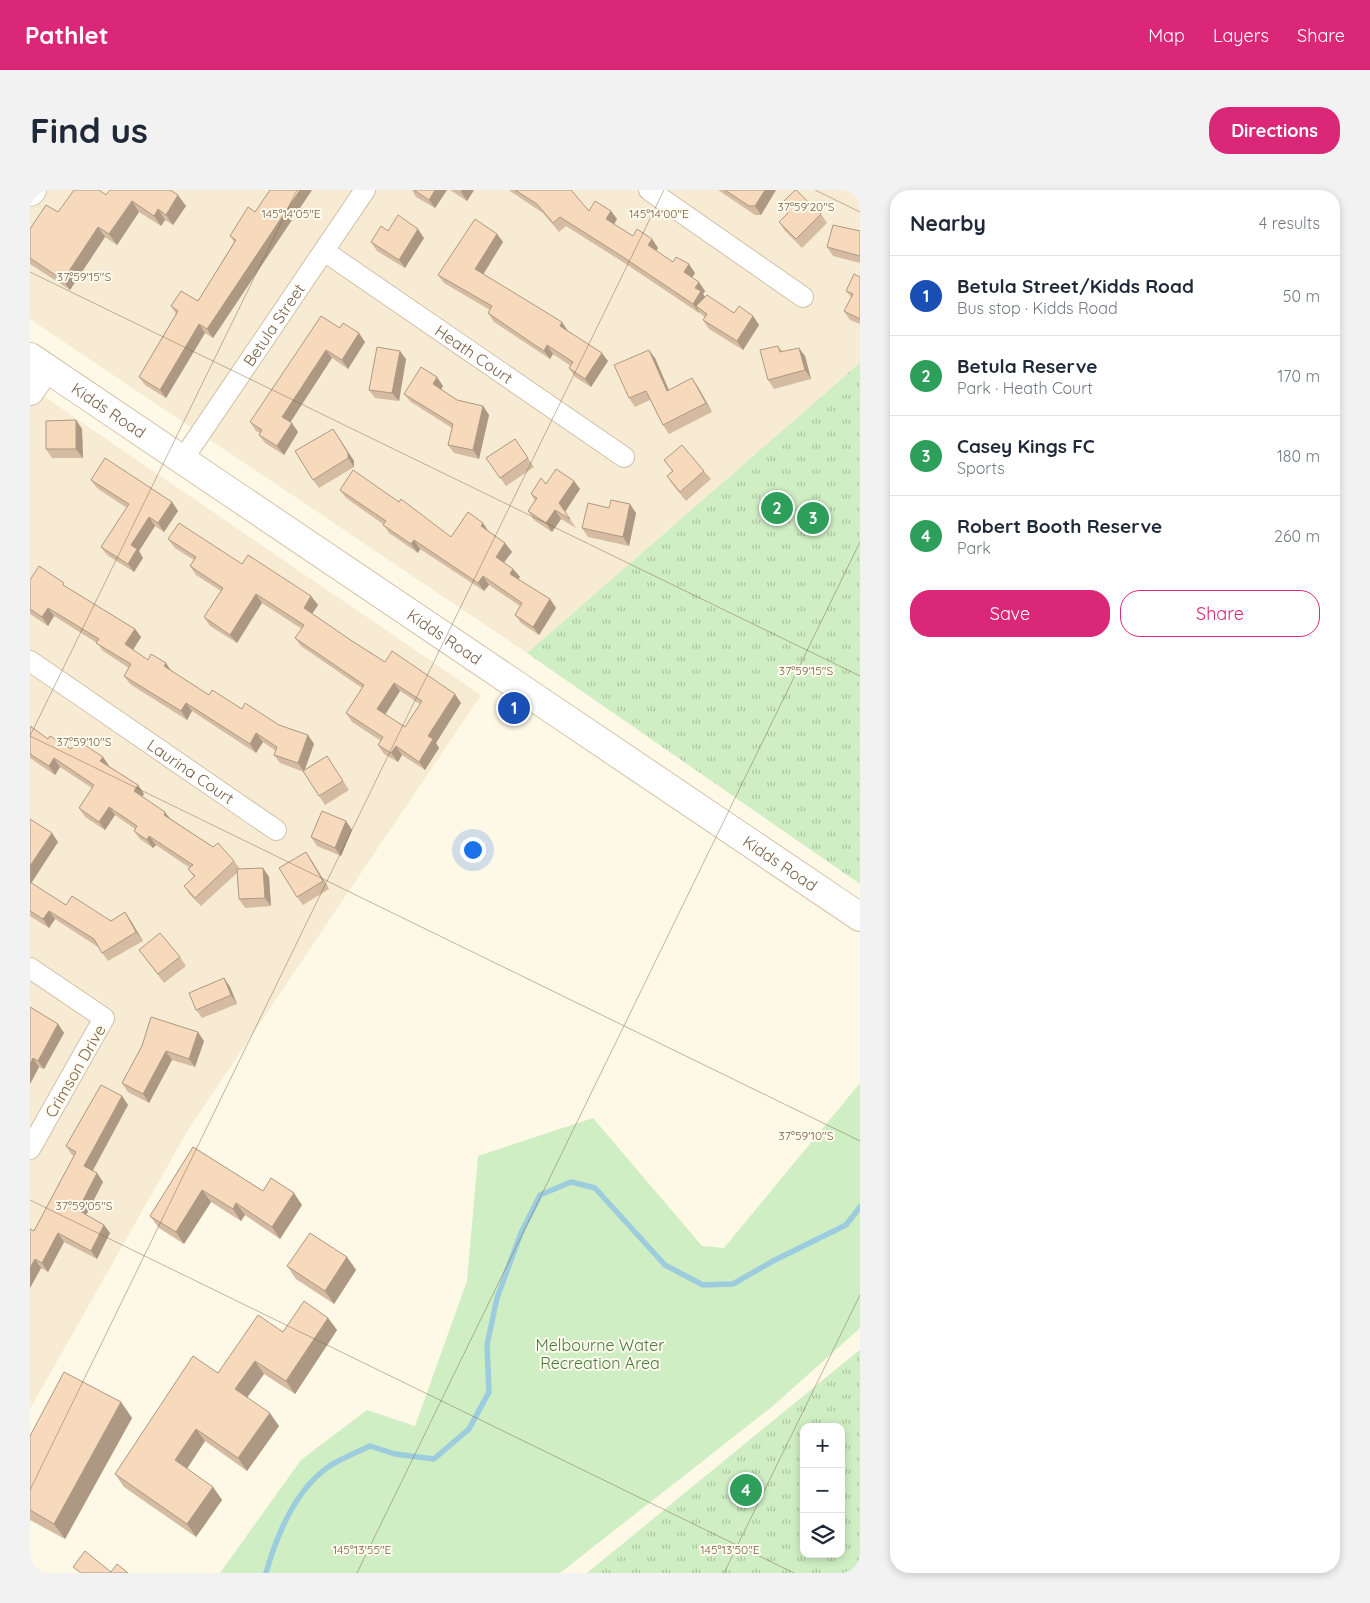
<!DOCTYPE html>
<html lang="en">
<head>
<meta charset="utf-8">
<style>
	body { margin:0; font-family:Quicksand,sans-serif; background:#f2f2f3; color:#1f2937 }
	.controls { position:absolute; right:15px; bottom:15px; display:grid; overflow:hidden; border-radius:10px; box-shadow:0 2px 8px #0003 }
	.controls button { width:45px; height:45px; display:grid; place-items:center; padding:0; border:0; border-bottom:1px solid #e0e1e3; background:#fff; color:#1f2937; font:25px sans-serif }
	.you { position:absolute; left:442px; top:659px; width:18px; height:18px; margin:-12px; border:4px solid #fff; border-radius:50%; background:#1a73e8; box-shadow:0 0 0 8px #1a73e833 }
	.badge { display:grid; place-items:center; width:32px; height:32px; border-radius:50%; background:#db2777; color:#fff; font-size:16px; font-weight:700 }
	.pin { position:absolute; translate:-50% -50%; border:2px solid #fff; box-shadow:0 1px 5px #0006 }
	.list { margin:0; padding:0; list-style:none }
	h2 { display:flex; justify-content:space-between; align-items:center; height:65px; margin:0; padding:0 20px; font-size:21px }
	h2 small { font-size:16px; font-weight:400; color:#747a83 }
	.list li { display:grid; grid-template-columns:32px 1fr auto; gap:15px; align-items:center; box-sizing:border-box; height:80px; padding:0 20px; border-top:1px solid #e0e1e3 }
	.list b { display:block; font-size:19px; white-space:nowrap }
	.list p { margin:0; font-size:16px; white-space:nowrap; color:#747a83 }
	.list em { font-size:16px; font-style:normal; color:#747a83 }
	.actions { display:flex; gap:10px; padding:15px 20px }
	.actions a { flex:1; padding:11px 0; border:1px solid #db2777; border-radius:20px; text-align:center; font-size:18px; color:#db2777 }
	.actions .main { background:#db2777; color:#fff }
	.icon { flex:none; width:28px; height:28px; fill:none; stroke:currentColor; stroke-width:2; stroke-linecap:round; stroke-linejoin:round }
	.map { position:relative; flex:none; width:830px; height:1383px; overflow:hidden; border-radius:20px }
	header { display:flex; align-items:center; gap:30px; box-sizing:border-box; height:70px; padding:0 25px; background:#db2777; color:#fff }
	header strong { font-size:24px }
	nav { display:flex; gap:28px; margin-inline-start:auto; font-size:18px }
	.intro { display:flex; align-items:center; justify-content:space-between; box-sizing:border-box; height:120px; padding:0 30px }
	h1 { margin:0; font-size:35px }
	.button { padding:12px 22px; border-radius:20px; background:#db2777; color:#fff; font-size:18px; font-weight:700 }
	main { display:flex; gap:30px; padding:0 30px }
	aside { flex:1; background:#fff; border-radius:20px; box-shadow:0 2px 8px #0003 }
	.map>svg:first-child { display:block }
	.residential { fill:#f7ebd4 }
	.grass { fill:#cfeec3 }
	.park { fill:url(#park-tufts); fill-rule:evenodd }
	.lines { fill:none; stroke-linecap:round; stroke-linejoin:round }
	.stream { stroke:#9dccde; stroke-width:5.5 }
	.street-casing { stroke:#d2c1aa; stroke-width:22 }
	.secondary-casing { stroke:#d5c2a8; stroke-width:30 }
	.street { stroke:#fff; stroke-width:20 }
	.secondary { stroke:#fff; stroke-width:28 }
	.wall { fill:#d4bba1; fill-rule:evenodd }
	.shaded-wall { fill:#ad9983 }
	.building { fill:#f7dabb; stroke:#ad9983; fill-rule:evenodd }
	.ticks { fill:none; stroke:#7b6047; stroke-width:1; stroke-opacity:0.45 }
	.labels { text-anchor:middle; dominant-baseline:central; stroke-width:4; stroke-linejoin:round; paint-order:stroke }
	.street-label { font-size:16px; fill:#7b6047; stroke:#fffbef }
	.park-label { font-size:16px; fill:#477c3c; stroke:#fffbef }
	.ticks-label { font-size:12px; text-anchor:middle; fill:#7b6047; stroke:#fffbef; stroke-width:4; stroke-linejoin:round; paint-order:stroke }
</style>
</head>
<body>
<header>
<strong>Pathlet</strong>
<nav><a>Map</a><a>Layers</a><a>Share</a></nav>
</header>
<div class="intro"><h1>Find us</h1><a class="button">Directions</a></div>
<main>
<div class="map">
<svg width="830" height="1383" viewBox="0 0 830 1383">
	<defs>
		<pattern id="park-tufts" width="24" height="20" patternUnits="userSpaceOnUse" patternTransform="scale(1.25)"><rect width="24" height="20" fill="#cfeec3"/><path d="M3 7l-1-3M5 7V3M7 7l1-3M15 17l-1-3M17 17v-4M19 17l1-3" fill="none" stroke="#adc4a0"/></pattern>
	</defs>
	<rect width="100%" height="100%" fill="#fef8e6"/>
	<!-- residential -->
	<g class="residential">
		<polygon points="0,0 830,0 830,173 497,463 0,129"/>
		<polygon points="0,197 451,505 158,940 0,1219"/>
	</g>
	<!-- grass -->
	<polygon class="grass" points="830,893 830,1138 743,1216 530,1383 190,1383 271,1270 337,1220 385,1236 437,1091 448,966 563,928 672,1056 694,1058"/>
	<!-- park -->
	<g class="park">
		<polygon points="830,173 830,694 497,463"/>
		<path d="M830,1160V1383H557L816,1171ZM774,1237H811V1364H774Z"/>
	</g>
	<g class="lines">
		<!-- stream -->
		<path class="stream" d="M236,1383C247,1344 266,1298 301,1275C313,1268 327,1262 340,1256L365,1264L404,1269L439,1239L459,1202L457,1155L467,1108L491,1043L510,1005L541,992L565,998L635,1075L673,1095L703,1094L743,1071L816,1035L830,1017"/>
		<!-- street casing -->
		<g class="street-casing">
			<g id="street">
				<polyline points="619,0 773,107"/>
				<path id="s1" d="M294,61L594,267"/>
				<path id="s2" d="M153,269L335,0"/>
				<path id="s3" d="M0,471L246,640"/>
				<polyline points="0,778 74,828 0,959"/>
			</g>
		</g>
		<!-- secondary casing -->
		<g class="secondary-casing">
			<g id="secondary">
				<polyline points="0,2 2,0"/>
				<path id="s4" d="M0,167L830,727"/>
				<polyline points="0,201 16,178"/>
			</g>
		</g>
		<!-- street -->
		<use href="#street" class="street"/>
		<!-- secondary -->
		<use href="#secondary" class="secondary"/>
	</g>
	<!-- wall -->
	<g class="wall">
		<polygon points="240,0 282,0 183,148 175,143 136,208 115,195 109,187 146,124 141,116 168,111 204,52 200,46 225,22"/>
		<polygon points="382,0 417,0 405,18 386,7"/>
		<polygon points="420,0 444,0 437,11"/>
		<polygon points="479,0 541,0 559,21 581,21 587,29 584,34 603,46 622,49 628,58 626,61 643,72 665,83 662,87 675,101 673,104 675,107 704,123 723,126 729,135 713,160 679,139 673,130 675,127 672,125 669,122 669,123 596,74 536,36 529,42 513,23 480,1"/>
		<polygon points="688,0 746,0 731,25 725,25"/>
		<polygon points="76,5 156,16 143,35 135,30 131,36 109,22 87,55 75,47 40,100 0,74 0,39 28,22"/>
		<polygon points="751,14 791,24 797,33 772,58 755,41 749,32 757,24"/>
		<polygon points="358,41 394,48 375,78 347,61 341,52"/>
		<polygon points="830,41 830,73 803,66 797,57"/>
		<polygon points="467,44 473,52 454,84 538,141 578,171 561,197 545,187 539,178 541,176 523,164 520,169 464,132 458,123 460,120 414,93 408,85"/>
		<polygon points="830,87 830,134 820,130 814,121 821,107 816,101"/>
		<polygon points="310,138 335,152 318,179 302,168 260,232 268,242 254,265 235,253 229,245 230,243 226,241 220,232"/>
		<polygon points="748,156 753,162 775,166 781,189 744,199 738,190"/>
		<polygon points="625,168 639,200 668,197 682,222 639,244 633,235 620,210 605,217 599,208"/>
		<polygon points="376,169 369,211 345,208 339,200"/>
		<polygon points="413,196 411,199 427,210 453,216 459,225 449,269 424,263 418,255 422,238 381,212 374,204"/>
		<polygon points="46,230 52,239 53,268 22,268 16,259"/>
		<polygon points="303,239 324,271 324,277 289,298 283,290"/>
		<polygon points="485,249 504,277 476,296 456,268"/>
		<polygon points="634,270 674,281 681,289 656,311 643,295 637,286 642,281"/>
		<polygon points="61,290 142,312 148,321 134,342 125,336 109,361 113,368 104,382 77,365 71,357 97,318 67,298"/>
		<polygon points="544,291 550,299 535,322 546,338 531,329 522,342 504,330 498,321 505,311 501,304 516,294"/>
		<polygon points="310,300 369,312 421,347 459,342 475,353 482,362 474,372 483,379 490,387 488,389 520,409 526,418 509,445 491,433 485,425 490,416 459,395 454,401 390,359 388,363 359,343 353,334 316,308"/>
		<polygon points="579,318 606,323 599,356 558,347 552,338"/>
		<path d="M138,349L212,374L281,406L288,415L282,424L322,451L355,472L431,513L406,553L409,558L395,580L372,565L368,572L354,564L348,555L351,551L322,532L316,523L332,498L271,456L265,448L272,439L232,413L207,453L180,436L174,427L191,401L166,385L160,376L164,370L145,358ZM370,501L390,514L375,537L355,524Z"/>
		<polygon points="0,390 38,398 105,439 111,447 103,460 118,470 141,481 179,505 249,535 278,545 284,554 274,580 297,566 319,600 295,615 274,582 250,573 244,565 246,561 233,552 226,563 162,521 157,530 100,494 94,486 99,478 73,461 67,453 24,426 18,436 0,424"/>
		<polygon points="0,536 18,549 41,559 73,567 79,576 108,595 114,604 112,606 141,629 204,671 210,679 233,678 239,687 241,716 215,718 209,709 207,683 171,716 160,705 154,696 164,687 158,679 160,678 126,655 123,658 110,649 104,641 105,639 85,625 75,640 55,627 49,618 62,598 30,577 25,585 0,568"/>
		<polygon points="0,629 28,652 1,693 36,715 81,731 95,722 113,751 78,771 68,757 25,729 19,738 0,726"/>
		<polygon points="316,631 322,640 311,666 287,656 281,647"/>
		<polygon points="276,662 299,699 273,715 267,707"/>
		<polygon points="109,760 150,767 156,776 134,793"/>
		<polygon points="194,788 200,797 207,814 172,828 166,820"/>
		<polygon points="0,817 28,834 34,843 14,879 9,877 0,894"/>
		<polygon points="174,851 165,877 142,870 119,913 98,902 92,893 112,856"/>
		<polygon points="92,906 98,915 63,981 67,983 73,992 56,1025 74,1035 80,1043 67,1069 34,1052 18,1082 11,1078 0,1098 4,1041 44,966 42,965 36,956"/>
		<polygon points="163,957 233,1001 272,1015 250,1049 215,1025 211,1031 181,1012 154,1054 129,1038 120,1026"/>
		<polygon points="317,1067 326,1080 304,1114 266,1089 257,1076"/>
		<polygon points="298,1128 307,1140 265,1204 234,1184 217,1207 249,1236 217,1281 175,1251 157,1279 183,1297 192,1310 166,1347 94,1297 85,1284 188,1183 253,1142"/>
		<polygon points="91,1212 102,1228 35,1349 0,1330 0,1246"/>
	</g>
	<!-- shaded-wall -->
	<g class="shaded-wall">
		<polygon points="270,0 282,0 183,148 177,139"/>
		<polygon points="405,0 417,0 405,18 399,10"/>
		<polygon points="432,0 444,0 437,11 431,2"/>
		<polygon points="735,0 746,0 731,25 725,16"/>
		<polygon points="148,5 156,16 143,35 136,25"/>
		<polygon points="102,11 109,22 87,55 79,44"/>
		<polygon points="128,19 135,30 131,36 124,26"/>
		<polygon points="581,21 587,29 582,38 576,29"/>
		<polygon points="68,37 75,47 40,100 33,90"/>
		<polygon points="388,39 394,48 375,78 369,70"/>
		<polygon points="467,44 473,52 451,87 445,79"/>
		<polygon points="622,49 628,58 624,64 618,55"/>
		<polygon points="659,74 665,83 660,91 654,82"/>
		<polygon points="669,92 675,101 673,104 677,110 666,116 669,122 669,123 663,114 665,98"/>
		<polygon points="723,126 729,135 713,160 707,151"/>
		<polygon points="532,132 538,141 536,145 530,136"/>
		<polygon points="169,134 175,143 136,208 130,200"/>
		<polygon points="329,143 335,152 318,179 312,170"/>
		<polygon points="517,155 523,164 520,169 514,161"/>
		<polygon points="769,158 775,166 781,189 775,180"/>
		<polygon points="296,160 302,168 258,236 252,227"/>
		<polygon points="619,160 625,168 643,210 637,201"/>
		<polygon points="370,161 376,169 369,211 362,203"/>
		<polygon points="572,163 578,171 561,197 555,189"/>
		<polygon points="407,187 413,196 409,203 403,194"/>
		<polygon points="662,188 668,197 682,222 676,213"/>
		<polygon points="453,216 459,225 449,269 443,260"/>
		<polygon points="46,230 52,239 53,268 46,259"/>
		<polygon points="262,233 268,242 254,265 247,256"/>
		<polygon points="303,239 324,271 324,277 318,268"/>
		<polygon points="544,291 550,299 535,322 546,338 529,313"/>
		<polygon points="142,312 148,321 134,342 128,333"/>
		<polygon points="600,314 606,323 599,356 593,347"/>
		<polygon points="525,320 531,329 522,342 516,333"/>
		<polygon points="119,327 125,336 109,361 113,368 104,382 98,374 101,355"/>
		<polygon points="453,333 459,342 451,336"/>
		<polygon points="384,350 390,359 388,363 381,354"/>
		<polygon points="475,353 482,362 472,375 466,367"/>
		<polygon points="483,379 490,387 486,392 480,384"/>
		<polygon points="453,386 459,395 454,401 448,393"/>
		<polygon points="226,404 232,413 207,453 200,445"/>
		<polygon points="281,406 288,415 280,427 274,418"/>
		<polygon points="520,409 526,418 509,445 503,437"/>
		<polygon points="18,418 24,426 18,436 12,427"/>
		<polygon points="105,439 111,447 101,463 95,454"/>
		<polygon points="136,473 142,482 134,476"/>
		<polygon points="364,493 370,501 353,528 347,519"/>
		<polygon points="425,504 431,513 406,553 409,558 395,580 389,572 398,546"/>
		<polygon points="156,513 162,521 157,530 151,521"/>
		<polygon points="226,543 233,552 226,563 220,554"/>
		<polygon points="278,545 284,554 274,582 268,573"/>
		<polygon points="366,556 372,565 368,572 361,563"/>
		<polygon points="73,567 79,576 77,579 70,571"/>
		<polygon points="24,568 30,577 25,585 19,576"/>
		<polygon points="108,595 114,604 110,610 104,601"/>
		<polygon points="79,617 85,625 75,640 69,632"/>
		<polygon points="135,622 142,631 134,625"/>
		<polygon points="316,631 322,640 311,666 305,658"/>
		<polygon points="22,643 28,652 0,695 0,676"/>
		<polygon points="119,646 126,655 123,658 117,650"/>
		<polygon points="276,662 282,671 299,699 293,691"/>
		<polygon points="233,678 239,687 241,716 235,708"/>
		<polygon points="19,721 25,729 19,738 13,729"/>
		<polygon points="95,722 101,731 113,751 106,742"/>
		<polygon points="194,788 200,797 207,814 201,805"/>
		<polygon points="28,834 34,843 14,879 8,871"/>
		<polygon points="168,842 174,851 165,877 159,869"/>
		<polygon points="136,861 142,870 119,913 113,904"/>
		<polygon points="3,868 9,877 0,894 0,874"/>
		<polygon points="92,906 98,915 60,985 54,976"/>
		<polygon points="67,983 73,992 54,1029 48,1020"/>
		<polygon points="172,1000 181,1012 154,1054 146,1042"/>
		<polygon points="264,1003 272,1015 250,1049 242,1037"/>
		<polygon points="206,1013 215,1025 211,1031 203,1019"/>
		<polygon points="74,1035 80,1043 67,1069 61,1061"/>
		<polygon points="28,1043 34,1052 18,1082 12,1073"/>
		<polygon points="317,1067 326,1080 304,1114 295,1101"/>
		<polygon points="5,1069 11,1078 0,1098 0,1078"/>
		<polygon points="298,1128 307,1140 265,1204 256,1191"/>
		<polygon points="225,1171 234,1184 214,1212 205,1199"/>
		<polygon points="91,1212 102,1228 35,1349 24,1334"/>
		<polygon points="240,1223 249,1236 217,1281 208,1268"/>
		<polygon points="166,1239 175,1251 154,1283 145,1270"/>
		<polygon points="183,1297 192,1310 166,1347 157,1334"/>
	</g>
	<!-- building -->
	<g class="building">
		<polygon points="44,0 69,0 76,5 80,0 140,0 148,5 136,25 128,19 124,26 102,11 79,44 68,37 33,90 0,68 0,39 16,15 28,22"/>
		<polygon points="240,0 270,0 177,139 169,134 130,200 109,187 148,121 141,116 151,101 168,111 206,50 200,46 218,17 225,22"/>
		<polygon points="384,0 405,0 399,10"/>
		<polygon points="485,0 541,0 559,21 565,11 581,21 576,29 603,46 607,39 622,49 618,55 643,72 646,67 659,74 654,82 669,92 665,98 671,101 663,114 590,65 530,27 523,33 507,14"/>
		<polygon points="695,0 735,0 725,16 719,16"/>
		<polygon points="765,0 766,0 791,24 766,49 749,32 758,23 751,14"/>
		<polygon points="368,25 388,39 369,70 341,52 351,36 358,41"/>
		<polygon points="445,29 467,44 445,79 519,124 532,132 530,136 572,163 555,189 539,178 543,172 517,155 514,161 496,149 458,123 462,116 408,85"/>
		<polygon points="803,35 830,41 830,66 797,57"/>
		<polygon points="824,84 830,87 830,129 814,121 823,104 816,101"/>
		<polygon points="677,105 704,123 709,116 723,126 707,151 673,130 677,124 666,116"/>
		<polygon points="291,126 310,138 313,133 329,143 312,170 296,160 252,227 262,233 247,256 229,245 232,240 220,232"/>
		<polygon points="748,156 750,162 769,158 775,180 738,190 730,160"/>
		<polygon points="347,157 370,161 362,203 339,200"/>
		<polygon points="619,160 637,201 662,188 676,213 633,235 616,201 599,208 584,175"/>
		<polygon points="391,177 407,187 403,194 427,210 453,216 443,260 418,255 423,234 374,204"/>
		<polygon points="46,230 46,259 16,259 16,231"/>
		<polygon points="303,239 318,263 318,268 283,290 265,261"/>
		<polygon points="485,249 498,268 470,288 456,268"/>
		<polygon points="652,255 674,281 650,302 637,286 643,281 634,270"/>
		<polygon points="75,268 142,312 128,333 119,327 101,355 107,359 98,374 71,357 99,314 61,290"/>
		<polygon points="526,279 544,291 529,313 540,329 525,320 516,333 498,321 507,308 501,304 511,288 516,294"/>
		<polygon points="323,280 369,312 371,309 421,347 438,322 453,333 451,336 475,353 466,367 483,379 480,384 520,409 503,437 485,425 492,413 453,386 448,393 384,350 381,354 353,335 356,331 310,300"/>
		<polygon points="581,310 600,314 593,347 552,338 558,313 579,318"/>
		<path d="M149,333L212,374L218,365L281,406L274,418L322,451L355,472L362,461L425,504L398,546L403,549L389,572L366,556L361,563L348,555L353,547L316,523L334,495L265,448L274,435L226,404L200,445L174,427L193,398L160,376L166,367L138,349ZM364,493L392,511L375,537L347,519Z"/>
		<polygon points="9,376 34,393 33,395 105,439 95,454 118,470 121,464 136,473 134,476 179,505 182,500 212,519 215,513 249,535 278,545 268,573 244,565 247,557 226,543 220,554 156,513 151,521 94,486 101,474 66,453 69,449 18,418 12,427 0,419 0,390"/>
		<polygon points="0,536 18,549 20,546 41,559 47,550 73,567 70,571 108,595 104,601 135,622 134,625 183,657 188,653 204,671 165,708 154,696 165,686 158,679 163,675 119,646 117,650 104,641 107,636 79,617 69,632 49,618 64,595 24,568 19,576 0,564"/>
		<polygon points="297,566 313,591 289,606 273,581"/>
		<polygon points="292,621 316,631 305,658 281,647"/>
		<polygon points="0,629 22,643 0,676"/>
		<polygon points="276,662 293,691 267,707 249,678"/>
		<polygon points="233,678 235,708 209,709 207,679"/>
		<polygon points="0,692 36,715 42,706 81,731 95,722 106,742 72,763 64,749 19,721 13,729 0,721"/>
		<polygon points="130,743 150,767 128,784 109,760"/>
		<polygon points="194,788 201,805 166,820 159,803"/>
		<polygon points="0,817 28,834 8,871 3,868 0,874"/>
		<polygon points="121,827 168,842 159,869 136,861 113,904 92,893 112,856"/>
		<polygon points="71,895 92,906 54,976 67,983 48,1020 74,1035 61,1061 28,1043 12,1073 5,1069 0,1078 0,1039 4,1041 46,962 36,956"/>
		<polygon points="163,957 233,1001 241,988 264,1003 242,1037 206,1013 203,1019 172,1000 146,1042 120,1026"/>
		<polygon points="280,1043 317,1067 295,1101 257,1076"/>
		<polygon points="274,1111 298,1128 256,1191 225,1171 205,1199 240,1223 208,1268 166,1239 145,1270 183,1297 157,1334 85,1284 163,1166 188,1183 228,1125 253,1142"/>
		<polygon points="34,1182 91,1212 24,1334 0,1320 0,1246"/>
		<polygon points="55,1361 81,1382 87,1374 98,1383 51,1383 43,1377"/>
	</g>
	<!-- ticks -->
	<path class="ticks" d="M785,0L830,22M0,82L830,486M0,546L267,0M0,546L830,951M0,1010L764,1383M0,1300L634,0M327,1383L830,352M694,1383L830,1105"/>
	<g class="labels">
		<!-- street labels -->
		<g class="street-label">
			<text stroke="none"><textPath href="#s2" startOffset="162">Betula Street</textPath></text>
			<text stroke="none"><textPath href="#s1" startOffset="182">Heath Court</textPath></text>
			<text stroke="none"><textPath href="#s4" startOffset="95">Kidds Road</textPath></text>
			<text stroke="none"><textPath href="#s4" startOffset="500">Kidds Road</textPath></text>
			<text stroke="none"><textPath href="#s3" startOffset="195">Laurina Court</textPath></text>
			<text stroke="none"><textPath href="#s4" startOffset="905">Kidds Road</textPath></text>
			<text transform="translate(45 881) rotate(-60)">Crimson Drive</text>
		</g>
		<!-- park labels -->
		<g class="park-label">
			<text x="570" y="1155">Melbourne Water<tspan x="570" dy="18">Recreation Area</tspan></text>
		</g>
	</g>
	<g class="ticks-label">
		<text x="776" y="21">37°59'20"S</text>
		<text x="261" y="28">145°14'05"E</text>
		<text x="629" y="28">145°14'00"E</text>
		<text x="54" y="91">37°59'15"S</text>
		<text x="776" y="485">37°59'15"S</text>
		<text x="54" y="556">37°59'10"S</text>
		<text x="776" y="950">37°59'10"S</text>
		<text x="54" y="1020">37°59'05"S</text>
		<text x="332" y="1364">145°13'55"E</text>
		<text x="700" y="1364">145°13'50"E</text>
	</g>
</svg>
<div class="controls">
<button>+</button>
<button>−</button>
<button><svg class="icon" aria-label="layers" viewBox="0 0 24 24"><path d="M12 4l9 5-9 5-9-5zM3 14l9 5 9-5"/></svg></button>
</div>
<div class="you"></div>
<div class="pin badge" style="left:484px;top:518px;background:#1a4fb4">1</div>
<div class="pin badge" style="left:747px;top:318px;background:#2e9e5b">2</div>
<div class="pin badge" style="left:783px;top:328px;background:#2e9e5b">3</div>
<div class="pin badge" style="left:716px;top:1300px;background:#2e9e5b">4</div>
</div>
<aside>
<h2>Nearby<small>4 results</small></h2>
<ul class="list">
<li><span class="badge" style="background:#1a4fb4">1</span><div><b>Betula Street/Kidds Road</b><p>Bus stop · Kidds Road</p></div><em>50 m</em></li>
<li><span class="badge" style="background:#2e9e5b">2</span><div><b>Betula Reserve</b><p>Park · Heath Court</p></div><em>170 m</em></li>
<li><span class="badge" style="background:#2e9e5b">3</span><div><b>Casey Kings FC</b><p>Sports</p></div><em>180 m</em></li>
<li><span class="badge" style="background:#2e9e5b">4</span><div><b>Robert Booth Reserve</b><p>Park</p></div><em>260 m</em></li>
</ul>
<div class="actions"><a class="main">Save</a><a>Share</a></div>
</aside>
</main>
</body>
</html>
